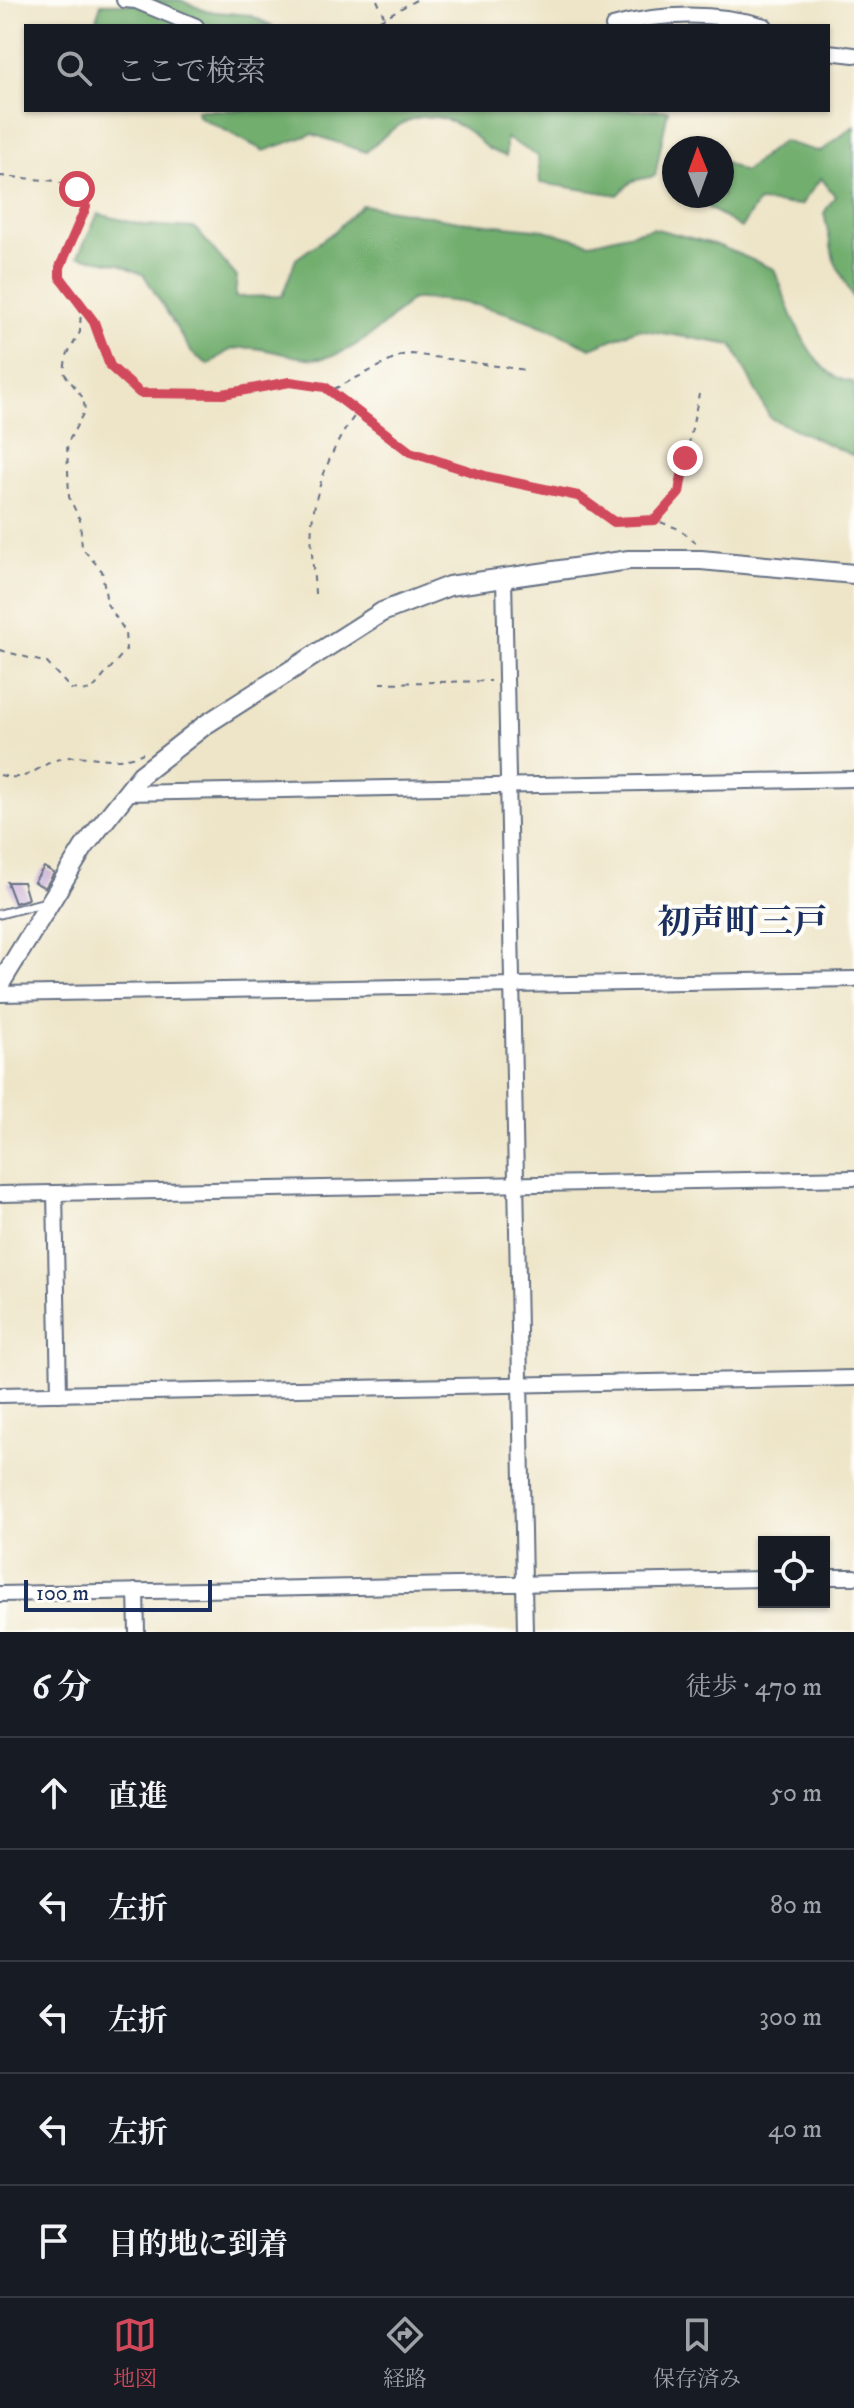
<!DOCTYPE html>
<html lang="ja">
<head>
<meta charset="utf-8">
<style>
	body { margin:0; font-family:"IM FELL DW Pica","Noto Serif JP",serif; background:#20242c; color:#f1f3f6 }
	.controls { position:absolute; right:24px; bottom:24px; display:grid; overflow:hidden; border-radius:0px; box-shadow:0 2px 6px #0004 }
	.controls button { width:72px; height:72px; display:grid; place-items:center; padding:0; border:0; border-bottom:2px solid #363941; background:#171b24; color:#f1f3f6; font:40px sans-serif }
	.compass { position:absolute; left:662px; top:136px; width:72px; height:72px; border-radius:50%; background:#171b24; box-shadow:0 2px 6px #0004; rotate:359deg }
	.scale { position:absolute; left:24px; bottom:20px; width:188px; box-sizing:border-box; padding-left:8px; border:4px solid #1b2f5e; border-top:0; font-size:22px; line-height:28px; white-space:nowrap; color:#1b2f5e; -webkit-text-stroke:6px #fdfcf7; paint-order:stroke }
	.stop { position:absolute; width:24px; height:24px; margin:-18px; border:6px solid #d1495b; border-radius:50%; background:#fff }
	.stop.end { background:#d1495b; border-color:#fff; box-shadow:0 2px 8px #0008 }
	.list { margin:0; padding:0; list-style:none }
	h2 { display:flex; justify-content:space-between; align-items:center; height:104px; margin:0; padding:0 32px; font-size:34px }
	h2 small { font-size:26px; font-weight:400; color:#9ea1a6 }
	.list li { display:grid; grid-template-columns:52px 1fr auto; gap:24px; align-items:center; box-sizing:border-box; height:112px; padding:0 32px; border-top:2px solid #363941 }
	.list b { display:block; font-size:30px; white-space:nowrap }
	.list em { font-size:26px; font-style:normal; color:#9ea1a6 }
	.icon { flex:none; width:44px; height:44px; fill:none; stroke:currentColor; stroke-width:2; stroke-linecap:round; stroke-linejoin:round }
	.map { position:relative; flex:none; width:854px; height:1632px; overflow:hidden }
	.search { position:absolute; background:#171b24; box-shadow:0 2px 6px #0004; left:24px; right:24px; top:24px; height:88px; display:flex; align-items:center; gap:20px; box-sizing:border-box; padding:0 28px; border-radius:0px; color:#9ea1a6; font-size:30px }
	.sheet { height:664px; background:#171b24 }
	nav { display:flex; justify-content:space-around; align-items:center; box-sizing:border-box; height:112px; border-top:2px solid #363941; background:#171b24; font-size:22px; color:#9ea1a6 }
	nav a { display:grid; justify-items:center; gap:4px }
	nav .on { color:#d1495b }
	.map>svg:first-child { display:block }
	.forest { fill:#72ae6e; stroke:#466e66; stroke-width:2 }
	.building { fill:#c2a5d2 }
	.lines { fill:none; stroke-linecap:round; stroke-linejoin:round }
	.service-casing { stroke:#656f83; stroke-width:11 }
	.minor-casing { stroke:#656f83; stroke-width:18 }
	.tertiary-casing { stroke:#656f83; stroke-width:22 }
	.path { stroke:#656f83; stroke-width:2; stroke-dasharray:6 6; stroke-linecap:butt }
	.service { stroke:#fff; stroke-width:7 }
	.minor { stroke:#fff; stroke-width:14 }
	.tertiary { stroke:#fff; stroke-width:18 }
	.route { stroke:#d1495b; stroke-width:10 }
	.labels { text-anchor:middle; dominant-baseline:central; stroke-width:8; stroke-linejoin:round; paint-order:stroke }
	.quarter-label { font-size:34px; font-weight:bold; fill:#1b2f5e; stroke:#fdfcf7 }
</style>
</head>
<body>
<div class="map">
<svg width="854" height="1632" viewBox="0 0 854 1632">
	<rect width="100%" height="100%" fill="#fdfcf7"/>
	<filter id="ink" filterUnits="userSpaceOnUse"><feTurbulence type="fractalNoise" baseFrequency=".0125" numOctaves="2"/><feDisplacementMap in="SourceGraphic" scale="16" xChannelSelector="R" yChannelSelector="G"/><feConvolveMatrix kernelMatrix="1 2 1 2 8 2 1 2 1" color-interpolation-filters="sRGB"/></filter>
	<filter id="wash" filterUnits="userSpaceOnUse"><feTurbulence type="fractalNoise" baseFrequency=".006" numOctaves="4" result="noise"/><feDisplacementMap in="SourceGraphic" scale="32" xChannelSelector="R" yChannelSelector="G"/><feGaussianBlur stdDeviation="1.8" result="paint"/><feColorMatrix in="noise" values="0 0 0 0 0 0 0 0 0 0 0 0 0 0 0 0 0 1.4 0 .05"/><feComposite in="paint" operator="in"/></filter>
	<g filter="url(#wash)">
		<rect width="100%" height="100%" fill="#eee5c8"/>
		<!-- forest -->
		<g class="forest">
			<polygon points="134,0 180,0 206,11 249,15 273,26 94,26 101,4 133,4"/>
			<path d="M197,110H668L655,176L632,181L618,195L540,183L538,156L506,138V156C477,147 485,142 465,129C422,101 397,124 366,152L312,134L264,151L198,116Z"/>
			<polygon points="854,126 854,300 834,260 824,213 835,196 821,178 801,205 758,202 741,228 704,205 699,196 722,196 722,161 744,172 782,141 820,152"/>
			<path d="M362,205L459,221L544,230L590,243L653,228L717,245L774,269C788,303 809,380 854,382V456L770,418L732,345L638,329L591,348C528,319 482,298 412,299C390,320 362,347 331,356C297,366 268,342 234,349C226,350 216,360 209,365L192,353L144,275L120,264L78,256L98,214L143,225L195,228L237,277L235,297L282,296L296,259L335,231Z"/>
		</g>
		<g id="blocks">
			<!-- building -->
			<g class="building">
				<polygon points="44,867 54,873 45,888 34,882"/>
				<polygon points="7,882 23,882 28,899 15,903"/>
			</g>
		</g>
	</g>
	<g filter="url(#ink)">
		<use href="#blocks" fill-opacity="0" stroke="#656f83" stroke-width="2"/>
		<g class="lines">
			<!-- service casing -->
			<g class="service-casing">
				<polyline id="service" points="0,914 46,902"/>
			</g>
			<!-- minor casing -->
			<g class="minor-casing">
				<g id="minor">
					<polyline points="124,0 136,1 196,26"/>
					<path d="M613,26C662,12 716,12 765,26"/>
					<polyline points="828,52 854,55"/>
					<polyline points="504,577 525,1632"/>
					<polyline points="125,793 854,779"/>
					<polyline points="0,994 854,979"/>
					<polyline points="55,1193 59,1394"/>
					<polyline points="0,1194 854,1178"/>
					<polyline points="0,1395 854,1378"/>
					<polyline points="824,1577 854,1577"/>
					<polyline points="136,1591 137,1632"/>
					<polyline points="0,1594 764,1579"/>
				</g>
			</g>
			<!-- tertiary casing -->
			<g class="tertiary-casing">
				<polyline id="tertiary" points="0,984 84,847 141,775 205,725 382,612 449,586 629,560 701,560 854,574"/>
			</g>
			<!-- path -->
			<g class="path">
				<polyline points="377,0 384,16"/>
				<polyline points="369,26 416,0"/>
				<polyline points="0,176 57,181 83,195 83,216 60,267 60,277 94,322 110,366 140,393 223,394 290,382 325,387 410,452 488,477 578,496 614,522 655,520 679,529 696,543"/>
				<polyline points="334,389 402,355 412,354 526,370"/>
				<polyline points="656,520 679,493 699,394"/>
				<path d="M315,594C314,571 310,547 312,524C315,488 334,441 357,413"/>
				<polyline points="0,650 47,663 71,689 91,691 126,650 125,631 107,604 102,571 82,548 80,520 69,497 67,444 85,410 83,398 64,373 66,357 80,332 81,304"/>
				<polyline points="380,683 491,681"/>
				<path d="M0,775C32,784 36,763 64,758C93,752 112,767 143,753"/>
			</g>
			<!-- service -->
			<use href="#service" class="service"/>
			<!-- minor -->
			<use href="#minor" class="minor"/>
			<!-- tertiary -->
			<use href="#tertiary" class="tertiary"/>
		</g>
	</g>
	<g class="lines" filter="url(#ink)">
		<!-- route -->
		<polyline class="route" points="77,189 86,207 60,267 60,277 94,322 110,366 140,393 223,394 290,382 325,387 410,452 488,477 578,496 614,522 655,520 679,493 685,458"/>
	</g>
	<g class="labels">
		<!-- quarter labels -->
		<g class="quarter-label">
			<text x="742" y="923">初声町三戸</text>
		</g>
	</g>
</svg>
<div class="controls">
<button><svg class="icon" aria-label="locate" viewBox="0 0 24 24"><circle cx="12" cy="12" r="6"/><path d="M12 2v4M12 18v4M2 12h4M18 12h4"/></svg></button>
</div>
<svg class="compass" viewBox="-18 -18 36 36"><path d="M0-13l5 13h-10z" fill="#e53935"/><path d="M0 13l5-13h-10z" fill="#9ea1a6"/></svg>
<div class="scale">100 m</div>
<div class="stop" style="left:77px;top:189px"></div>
<div class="stop end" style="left:685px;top:458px"></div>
<div class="search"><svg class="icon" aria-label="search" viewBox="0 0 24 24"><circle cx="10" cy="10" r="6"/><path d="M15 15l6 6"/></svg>ここで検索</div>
</div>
<section class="sheet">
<h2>6 分<small>徒歩 · 470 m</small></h2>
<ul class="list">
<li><svg class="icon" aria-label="ahead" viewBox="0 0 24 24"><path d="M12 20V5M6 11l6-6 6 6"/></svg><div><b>直進</b></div><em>50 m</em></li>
<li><svg class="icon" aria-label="left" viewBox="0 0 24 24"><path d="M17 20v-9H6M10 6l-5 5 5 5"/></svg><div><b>左折</b></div><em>80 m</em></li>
<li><svg class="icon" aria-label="left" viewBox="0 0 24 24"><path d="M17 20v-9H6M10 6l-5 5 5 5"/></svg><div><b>左折</b></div><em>300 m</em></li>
<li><svg class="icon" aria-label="left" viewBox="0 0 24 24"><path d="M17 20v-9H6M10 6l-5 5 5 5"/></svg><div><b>左折</b></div><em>40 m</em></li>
<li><svg class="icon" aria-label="arrive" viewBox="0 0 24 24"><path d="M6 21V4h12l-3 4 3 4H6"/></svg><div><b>目的地に到着</b></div></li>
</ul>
</section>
<nav>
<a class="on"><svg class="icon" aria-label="map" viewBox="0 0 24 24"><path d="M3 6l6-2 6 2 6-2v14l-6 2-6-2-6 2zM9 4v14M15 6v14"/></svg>地図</a>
<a><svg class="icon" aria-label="directions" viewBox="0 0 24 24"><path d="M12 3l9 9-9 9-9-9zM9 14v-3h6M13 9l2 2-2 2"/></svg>経路</a>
<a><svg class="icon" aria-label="saved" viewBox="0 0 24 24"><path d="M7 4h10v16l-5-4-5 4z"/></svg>保存済み</a>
</nav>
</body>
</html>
